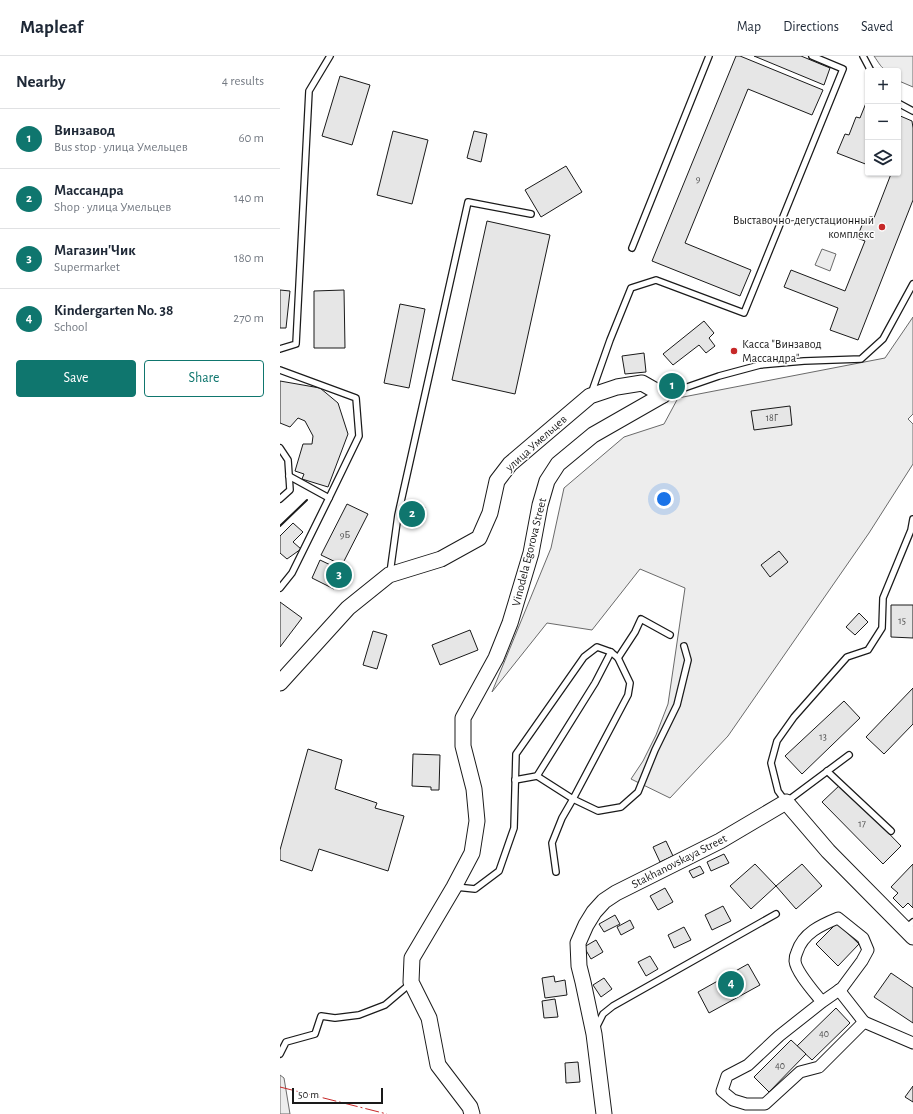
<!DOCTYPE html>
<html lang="en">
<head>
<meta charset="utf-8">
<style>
	body { margin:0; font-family:"Alegreya Sans",sans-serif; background:#f2f2f3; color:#1f2937 }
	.controls { position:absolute; right:12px; top:12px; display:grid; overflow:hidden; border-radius:4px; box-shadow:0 1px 3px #0004 }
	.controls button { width:36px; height:36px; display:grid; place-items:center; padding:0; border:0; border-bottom:1px solid #e0e1e3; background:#fff; color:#1f2937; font:20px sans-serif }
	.scale { position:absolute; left:12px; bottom:10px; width:91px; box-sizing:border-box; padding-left:4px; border:2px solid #1a1a1a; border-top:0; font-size:11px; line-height:14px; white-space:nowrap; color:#1a1a1a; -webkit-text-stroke:3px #fff; paint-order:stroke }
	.you { position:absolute; left:384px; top:443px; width:14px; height:14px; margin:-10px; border:3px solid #fff; border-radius:50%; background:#1a73e8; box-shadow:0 0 0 6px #1a73e833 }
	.badge { display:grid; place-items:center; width:26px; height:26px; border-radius:50%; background:#0f766e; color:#fff; font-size:13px; font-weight:700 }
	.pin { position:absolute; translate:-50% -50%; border:2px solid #fff; box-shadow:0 1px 4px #0006 }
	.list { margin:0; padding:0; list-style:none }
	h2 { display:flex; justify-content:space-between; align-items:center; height:52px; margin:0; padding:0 16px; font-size:17px }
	h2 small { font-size:13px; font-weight:400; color:#747a83 }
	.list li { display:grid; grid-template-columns:26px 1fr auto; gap:12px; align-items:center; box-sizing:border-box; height:60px; padding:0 16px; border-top:1px solid #e0e1e3 }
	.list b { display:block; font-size:15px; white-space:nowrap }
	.list p { margin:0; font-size:13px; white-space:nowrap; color:#747a83 }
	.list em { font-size:13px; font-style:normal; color:#747a83 }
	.actions { display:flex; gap:8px; padding:12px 16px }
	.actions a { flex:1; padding:9px 0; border:1px solid #0f766e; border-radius:4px; text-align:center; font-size:14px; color:#0f766e }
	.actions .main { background:#0f766e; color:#fff }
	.icon { flex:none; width:22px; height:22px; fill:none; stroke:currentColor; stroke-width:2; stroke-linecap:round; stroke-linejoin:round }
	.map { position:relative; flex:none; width:633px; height:1058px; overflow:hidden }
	header { display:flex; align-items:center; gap:24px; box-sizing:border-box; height:56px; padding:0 20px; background:#fff; border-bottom:1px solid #e0e1e3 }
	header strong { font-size:19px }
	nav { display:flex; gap:22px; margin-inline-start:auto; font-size:14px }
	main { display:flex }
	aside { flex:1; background:#fff }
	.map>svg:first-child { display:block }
	.green { fill:#ededed; stroke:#6a6a6a }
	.building { fill:#e6e6e6; stroke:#1a1a1a }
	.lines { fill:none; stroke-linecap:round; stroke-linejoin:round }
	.lane-casing { stroke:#1a1a1a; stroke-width:8 }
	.street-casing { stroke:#1a1a1a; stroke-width:13 }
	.secondary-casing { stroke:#1a1a1a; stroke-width:17 }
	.lane { stroke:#fff; stroke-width:5.5 }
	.street { stroke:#fff; stroke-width:11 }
	.secondary { stroke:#fff; stroke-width:15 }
	.wall { stroke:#1a1a1a; stroke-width:2 }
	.power { stroke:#c62828; stroke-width:1; stroke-dasharray:14 3 2 3; stroke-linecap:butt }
	.poi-dot { fill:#c62828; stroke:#fff; stroke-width:1.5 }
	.labels { text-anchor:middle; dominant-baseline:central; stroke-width:3; stroke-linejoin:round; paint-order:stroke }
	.number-label { font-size:10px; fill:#4d4d4d }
	.poi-label { font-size:12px; fill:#1a1a1a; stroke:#fff; text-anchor:end }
	.street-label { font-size:12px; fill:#1a1a1a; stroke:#fff }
</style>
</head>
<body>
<header>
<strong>Mapleaf</strong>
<nav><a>Map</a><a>Directions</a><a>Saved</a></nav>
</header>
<main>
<aside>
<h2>Nearby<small>4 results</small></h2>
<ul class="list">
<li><span class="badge">1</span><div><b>Винзавод</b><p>Bus stop · улица Умельцев</p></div><em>60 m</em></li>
<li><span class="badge">2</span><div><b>Массандра</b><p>Shop · улица Умельцев</p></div><em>140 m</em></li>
<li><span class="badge">3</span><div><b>Магазин'Чик</b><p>Supermarket</p></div><em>180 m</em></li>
<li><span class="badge">4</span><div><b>Kindergarten No. 38</b><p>School</p></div><em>270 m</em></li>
</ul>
<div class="actions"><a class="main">Save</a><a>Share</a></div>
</aside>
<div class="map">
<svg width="633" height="1058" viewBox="0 0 633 1058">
	<rect width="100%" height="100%" fill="#fff"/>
	<!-- green -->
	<g class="green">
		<path d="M594,0H633V31L619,25L618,15C602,15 603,13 594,0Z"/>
		<polygon points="542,193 556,198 550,215 535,209"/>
		<polygon points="633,261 633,358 628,363 633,368 633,408 589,477 448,680 390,742 351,723 363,705 376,679 388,648 405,532 360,513 312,574 267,567 212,636 271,492 284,432 344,381 384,368 398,342 605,302"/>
		<polygon points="0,1019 4,1022 10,1058 0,1058"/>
	</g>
	<!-- building -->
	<g class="building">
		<polygon points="456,0 460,0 543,34 532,59 468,33 405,187 471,214 460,240 372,205"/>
		<polygon points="474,0 521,0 550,12 544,29"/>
		<polygon points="60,20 90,29 72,89 42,80"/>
		<polygon points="586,47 588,47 588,109 557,97 565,78 569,79 576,61 580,62"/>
		<polygon points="618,59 632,65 633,72 633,144 578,284 550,274 558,252 504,231 511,214 565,235 585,185 577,182 584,164 592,167 611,118 607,117 618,117"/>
		<polygon points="113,75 148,84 132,148 97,139"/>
		<polygon points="194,75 207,78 201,106 187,102"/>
		<polygon points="286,110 302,136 261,161 245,134"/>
		<polygon points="207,165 270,179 235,338 172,324"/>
		<polygon points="0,234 10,235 6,272 0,272"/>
		<polygon points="64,234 65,292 34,292 34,235"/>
		<polygon points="120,248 145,253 129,332 104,327"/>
		<polygon points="424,265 434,277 429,282 435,290 426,297 419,289 393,309 383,298"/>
		<polygon points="364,297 366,316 345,318 342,300"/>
		<polygon points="0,325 40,332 58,347 68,378 48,431 22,423 24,418 15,415 23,388 32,388 33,380 25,365 18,362 10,371 0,367"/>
		<polygon points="510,350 512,369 474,374 471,355"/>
		<polygon points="126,446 145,451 141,466 122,460"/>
		<polygon points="67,448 88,458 62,509 41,499"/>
		<polygon points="13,467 23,476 13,486 21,493 7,503 0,497 0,480"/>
		<polygon points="499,495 508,506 490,521 481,509"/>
		<polygon points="40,504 63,515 54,533 32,522"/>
		<polygon points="0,546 22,562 0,591"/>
		<polygon points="611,549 633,549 633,582 611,581"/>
		<polygon points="579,557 588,566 575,579 566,571"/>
		<polygon points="190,574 198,594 160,609 152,589"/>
		<polygon points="93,575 107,579 97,613 83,609"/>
		<polygon points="633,632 633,668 604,698 586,681"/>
		<polygon points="564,645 580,662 522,718 505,700"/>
		<polygon points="28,693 62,704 55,733 97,747 95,752 124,760 108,815 39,793 32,815 0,804 0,794"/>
		<polygon points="133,698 160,699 159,734 151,734 151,731 132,730"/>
		<polygon points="561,728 621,790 603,808 542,746"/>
		<polygon points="386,785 393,800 380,806 373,791"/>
		<polygon points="444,798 449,807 431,815 427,806"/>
		<polygon points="475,808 496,830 471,853 450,830"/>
		<polygon points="522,808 542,830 516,853 496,830"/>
		<polygon points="633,808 633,852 628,847 623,852 613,842 618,837 611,831"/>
		<polygon points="420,810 424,817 413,822 409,815"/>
		<polygon points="385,832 393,846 378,854 370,840"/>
		<polygon points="443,850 451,865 432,874 425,859"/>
		<polygon points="335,859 340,868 324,876 319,868"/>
		<polygon points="350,864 354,872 341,879 337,871"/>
		<polygon points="557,867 579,888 558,910 536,888"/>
		<polygon points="404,871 411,884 394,892 388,879"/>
		<polygon points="316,884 323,896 311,903 304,891"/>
		<polygon points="370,900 378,913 366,920 358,906"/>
		<polygon points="468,908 480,929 429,957 418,936"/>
		<polygon points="611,917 633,932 633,967 594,941"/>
		<polygon points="274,920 275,926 285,924 287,939 265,942 262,922"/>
		<polygon points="324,922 332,933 321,941 313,929"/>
		<polygon points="275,943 278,961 264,962 262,945"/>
		<polygon points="556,952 570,967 532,1004 517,990"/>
		<polygon points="511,984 526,998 489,1036 474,1021"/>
		<polygon points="298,1006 300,1026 286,1027 285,1007"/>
		<polygon points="633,1030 633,1046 625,1041"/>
	</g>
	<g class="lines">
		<!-- lane casing -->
		<g class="lane-casing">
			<g id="lane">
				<polyline points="583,0 591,15"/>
				<polyline points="618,47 633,55"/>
				<polyline points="352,192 429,0"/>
				<polyline points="0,293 16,288 29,35 50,0"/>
				<polyline points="0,314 76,342 79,380 49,442"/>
				<polyline points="311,338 330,284 351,232 376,224 464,257 563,13 532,0"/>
				<polyline points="384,339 439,320 480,309 524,305 581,303 603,283 633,228"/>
				<polyline points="0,392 8,404 10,434 0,443"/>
				<polyline points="110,517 118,459 188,146 251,158"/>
				<polyline points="0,532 12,517 49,442 9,420"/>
				<polyline points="338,602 355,576 361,563 390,579"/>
				<polyline points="569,699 506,746 498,735 491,707 497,685 514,661 567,601 588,594 602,572 603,542 631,474 633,463"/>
				<polyline points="547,715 611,775"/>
				<polyline points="257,720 293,743 282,762 272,787 276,816"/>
				<polyline points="235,724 257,720 315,627 331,596"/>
				<polyline points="176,831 195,833 219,815 234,772 236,698 304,601 317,591 331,596 338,602 350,627 348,639 293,743 318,755 341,751 358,736 375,694 397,649 408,604 404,590"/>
				<polyline points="625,873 633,866"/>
				<polyline points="316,972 323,958 333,950 496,858"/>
				<polyline points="0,998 6,986 35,978 41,960 55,962 79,959 105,949 131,927"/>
			</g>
		</g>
		<!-- street casing -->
		<g class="street-casing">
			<g id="street">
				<polyline points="559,934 584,966"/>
				<path d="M542,946C535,937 516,916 515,905C515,903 516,898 517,896C523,877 541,869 558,862L583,882L588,894L582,905L562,932L542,946L499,980L468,1009L447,1020L442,1035L453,1044L466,1048H485L520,1016L539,1011L584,966L633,987"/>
			</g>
		</g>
		<!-- secondary casing -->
		<g class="secondary-casing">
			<g id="secondary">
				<polyline points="0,627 68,552 109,519 161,503 199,482 210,457 217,425 230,408 310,340 337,331 362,327 383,339"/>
				<polyline points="192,1058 190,1051 158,1009 149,962 131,926 132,902 174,831 192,797 197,765 194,733 183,690 183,662 216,602 230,567 251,497 260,449 267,425 278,408 313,379 383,339"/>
				<polyline points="324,1058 314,978 303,926 299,910 298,887 306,869 314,856 324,845 336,837 440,785 506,746 548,795 633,881"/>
			</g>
		</g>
		<!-- lane -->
		<use href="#lane" class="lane"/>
		<!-- street -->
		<use href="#street" class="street"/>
		<!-- secondary -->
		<use href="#secondary" class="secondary"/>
		<!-- wall -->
		<polyline class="wall" points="0,470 27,444"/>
		<!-- power -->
		<polyline class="power" points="0,1031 107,1058"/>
	</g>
	<!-- markers -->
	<g class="poi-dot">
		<circle cx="602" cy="171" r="4"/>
		<circle cx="454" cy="295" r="4"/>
	</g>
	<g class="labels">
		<!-- number labels -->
		<g class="number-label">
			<text x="418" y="123">9</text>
			<text x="492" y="362">18Г</text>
			<text x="65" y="479">9Б</text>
			<text x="622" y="565">15</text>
			<text x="543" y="681">13</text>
			<text x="582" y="768">17</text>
			<text x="544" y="978">40</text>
			<text x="500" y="1010">40</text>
		</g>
		<!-- poi labels -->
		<g class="poi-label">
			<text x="594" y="164">Выставочно-дегустационный<tspan x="594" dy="14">комплекс</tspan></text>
			<text x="462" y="288" text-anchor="start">Касса "Винзавод<tspan x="462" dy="14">Массандра"</tspan></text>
		</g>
		<!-- street labels -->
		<g class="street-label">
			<text transform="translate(256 387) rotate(-42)">улица Умельцев</text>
			<text transform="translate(249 496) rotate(-76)">Vinodela Egorova Street</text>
			<text transform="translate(399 805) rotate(-27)">Stakhanovskaya Street</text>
		</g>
	</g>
</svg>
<div class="controls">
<button>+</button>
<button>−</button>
<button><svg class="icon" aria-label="layers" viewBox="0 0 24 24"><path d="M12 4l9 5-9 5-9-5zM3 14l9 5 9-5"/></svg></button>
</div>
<div class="scale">50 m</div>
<div class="you"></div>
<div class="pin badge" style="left:392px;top:330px">1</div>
<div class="pin badge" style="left:132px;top:458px">2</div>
<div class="pin badge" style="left:59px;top:519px">3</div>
<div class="pin badge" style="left:451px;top:928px">4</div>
</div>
</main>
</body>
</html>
